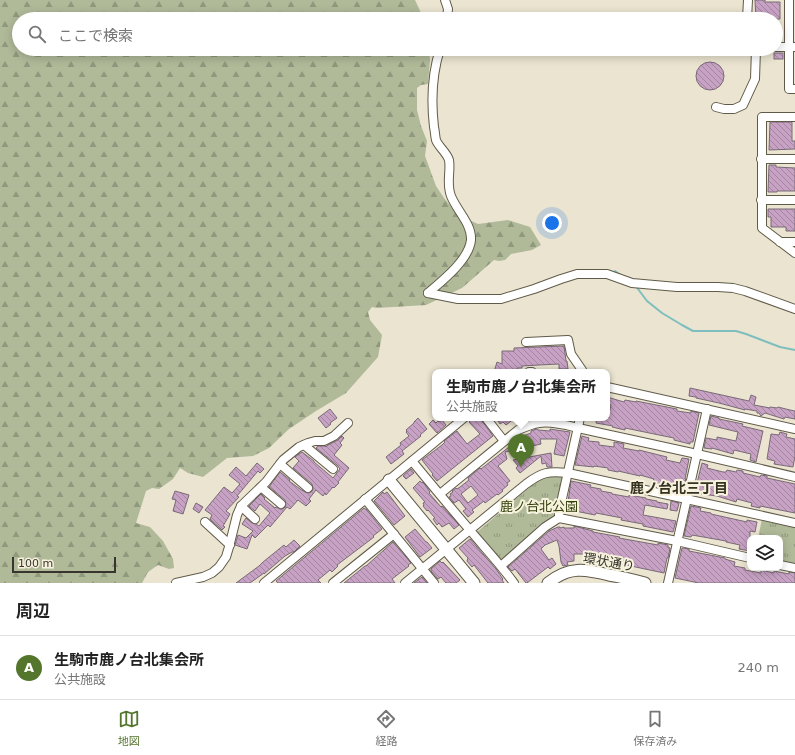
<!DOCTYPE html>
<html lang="ja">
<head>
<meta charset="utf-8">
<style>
	body { margin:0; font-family:"DejaVu Sans","Noto Sans JP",sans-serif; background:#f2f2f2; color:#222 }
	.controls { position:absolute; right:12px; bottom:12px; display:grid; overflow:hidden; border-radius:8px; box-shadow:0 2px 10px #0003 }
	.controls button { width:36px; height:36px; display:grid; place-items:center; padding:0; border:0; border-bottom:1px solid #e0e0e0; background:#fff; color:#222; font:20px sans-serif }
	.scale { position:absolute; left:12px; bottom:10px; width:104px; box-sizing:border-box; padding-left:4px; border:2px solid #37352d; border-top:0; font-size:11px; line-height:14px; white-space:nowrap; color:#37352d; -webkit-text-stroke:3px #f7f2dd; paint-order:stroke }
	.you { position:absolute; left:552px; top:223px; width:14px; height:14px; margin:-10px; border:3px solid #fff; border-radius:50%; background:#1a73e8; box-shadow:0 0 0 6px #1a73e833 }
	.badge { display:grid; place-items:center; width:26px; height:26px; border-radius:50%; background:#53752c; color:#fff; font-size:13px; font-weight:700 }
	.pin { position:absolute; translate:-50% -33px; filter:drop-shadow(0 1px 2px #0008) }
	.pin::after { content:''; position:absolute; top:21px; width:14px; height:12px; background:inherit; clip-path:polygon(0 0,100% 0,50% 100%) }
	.popup { position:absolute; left:432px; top:369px; width:178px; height:52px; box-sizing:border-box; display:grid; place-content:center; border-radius:8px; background:#fff; filter:drop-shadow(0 1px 3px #0005); font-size:13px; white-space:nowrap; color:#767676 }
	.popup b { font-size:15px; color:#222 }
	.popup::after { content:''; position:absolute; left:50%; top:100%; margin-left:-8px; border:8px solid transparent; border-top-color:#fff }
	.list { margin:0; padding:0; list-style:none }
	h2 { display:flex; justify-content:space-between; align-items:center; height:52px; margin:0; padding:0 16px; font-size:17px }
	h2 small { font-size:13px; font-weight:400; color:#767676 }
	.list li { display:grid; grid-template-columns:26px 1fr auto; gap:12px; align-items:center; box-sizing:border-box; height:64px; padding:0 16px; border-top:1px solid #e0e0e0 }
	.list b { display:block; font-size:15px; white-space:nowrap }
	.list p { margin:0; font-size:13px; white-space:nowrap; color:#767676 }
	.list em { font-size:13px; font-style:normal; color:#767676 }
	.icon { flex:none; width:22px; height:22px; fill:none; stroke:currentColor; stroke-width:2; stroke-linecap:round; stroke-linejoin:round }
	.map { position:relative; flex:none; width:795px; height:583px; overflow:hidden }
	.search { position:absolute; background:#fff; box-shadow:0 2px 10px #0003; left:12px; right:12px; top:12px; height:44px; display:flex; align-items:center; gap:10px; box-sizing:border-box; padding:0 14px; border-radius:22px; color:#767676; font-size:15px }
	.sheet { height:116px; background:#fff }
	nav { display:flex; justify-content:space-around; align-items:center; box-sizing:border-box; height:56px; border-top:1px solid #e0e0e0; background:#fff; font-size:11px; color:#767676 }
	nav a { display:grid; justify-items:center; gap:2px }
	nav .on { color:#53752c }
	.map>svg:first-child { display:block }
	.grass { fill:url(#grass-tufts) }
	.forest { fill:url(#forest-firs) }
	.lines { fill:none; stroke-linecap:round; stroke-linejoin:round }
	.stream { stroke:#7fbebe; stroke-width:2 }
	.building { fill:url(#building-back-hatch); stroke:#796a77; fill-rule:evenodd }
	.street-casing { stroke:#605b49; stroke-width:10 }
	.secondary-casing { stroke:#605b49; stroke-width:13 }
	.street { stroke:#fff; stroke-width:8 }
	.secondary { stroke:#fff; stroke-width:11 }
	.labels { text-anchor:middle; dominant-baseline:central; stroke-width:4; stroke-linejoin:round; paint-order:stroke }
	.park-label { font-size:13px; fill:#333f0a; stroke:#f7f2dd }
	.street-label { font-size:13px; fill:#37352d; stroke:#f7f2dd }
	.neighbourhood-label { font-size:14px; font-weight:bold; fill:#363222; stroke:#f7f2dd }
</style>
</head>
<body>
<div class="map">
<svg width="795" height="583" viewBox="0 0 795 583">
	<defs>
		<pattern id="grass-tufts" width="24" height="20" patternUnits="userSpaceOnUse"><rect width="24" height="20" fill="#b0ba99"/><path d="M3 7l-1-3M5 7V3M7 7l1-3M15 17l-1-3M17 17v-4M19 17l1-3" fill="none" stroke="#90987d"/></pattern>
		<pattern id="forest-firs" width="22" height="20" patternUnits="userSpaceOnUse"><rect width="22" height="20" fill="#b0ba99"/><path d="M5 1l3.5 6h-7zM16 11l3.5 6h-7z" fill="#90987d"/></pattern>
		<pattern id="building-back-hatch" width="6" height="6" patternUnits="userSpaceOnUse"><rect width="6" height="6" fill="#c8a2c5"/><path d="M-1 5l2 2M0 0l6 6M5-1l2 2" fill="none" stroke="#a385a0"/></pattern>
	</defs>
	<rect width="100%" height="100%" fill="#eae4d0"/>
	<!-- grass -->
	<g class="grass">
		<polygon points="551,475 557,476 564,478 556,519 501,562 477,532 536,482"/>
		<polygon points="762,519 795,526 795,566 780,562 780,538 758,538"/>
	</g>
	<!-- forest -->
	<polygon class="forest" points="0,0 415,0 424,19 19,19 19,49 429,49 430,60 428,84 421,85 417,88 417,110 421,126 427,141 425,156 436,186 444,198 458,215 478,224 508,220 530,227 541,245 532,250 511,254 505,260 499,261 494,260 462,288 426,305 377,308 372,307 368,312 370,320 382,335 378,357 346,393 316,411 289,429 269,448 253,456 227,458 203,477 188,473 180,468 173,479 159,489 152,488 146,491 136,523 150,527 163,541 173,559 174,568 169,569 158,565 148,572 142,583 0,583"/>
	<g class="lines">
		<!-- stream -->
		<g class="stream">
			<polyline points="615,271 622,276"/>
			<polyline points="635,285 647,301 662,313 682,325 693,331 736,331 746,334 780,347 795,350"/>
		</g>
	</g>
	<!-- building -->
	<g class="building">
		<polygon points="755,0 765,0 765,2 780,2 780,19 756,19"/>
		<rect x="774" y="53" width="9" height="6"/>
		<circle cx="710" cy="76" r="14"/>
		<polygon points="770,122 792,122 792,141 795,141 795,149 769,150"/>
		<polygon points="769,165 776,165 776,167 795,168 795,191 777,191 777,192 768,192"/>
		<polygon points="768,209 795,209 795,231 786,231 786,227 771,227 771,217 768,217"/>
		<polygon points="564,346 566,361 567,361 568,369 559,369 559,364 539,365 522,366 522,368 518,368 518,369 506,370 505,372 494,372 497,362 502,364 502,351 514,351 514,348"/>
		<polygon points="690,388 749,401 751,395 756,397 754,405 770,408 770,407 777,408 778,407 790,410 795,411 795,419 785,417 784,419 765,413 761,416 759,413 757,413 757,411 745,409 745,410 719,403 696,398 696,397 689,396"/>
		<polygon points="607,397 624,402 625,400 636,402 636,401 677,409 677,411 691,413 691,411 699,413 693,442 690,442 690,444 674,440 674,438 664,436 625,428 625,430 612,427 613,426 596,423 597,418 608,418 611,405 607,404"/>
		<polygon points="330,409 337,418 330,423 331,424 326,428 318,418"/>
		<polygon points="711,416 719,418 719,419 743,424 742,426 763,431 756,462 750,460 751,454 734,450 733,454 712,448 712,449 704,448 706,438 717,440 717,437 736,441 738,432 709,425"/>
		<polygon points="418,418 427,429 420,435 421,436 402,451 404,454 391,464 386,457 401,445 400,443 409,436 406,432 407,431 406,430 414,423 414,422"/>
		<polygon points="473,418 480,418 493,436 437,481 432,475 433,474 422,460 442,445 445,442 444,441 457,431 467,444 480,434 469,422"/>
		<polygon points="496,418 515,418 506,425 503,422 500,424"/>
		<polygon points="433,420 436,423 438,421 439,422 442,420 446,425 437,433 429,424"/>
		<path d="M537,429L538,430L550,431V429L556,430L570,432L564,456L554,454L557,439H540L541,444L505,452L507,459L498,466L510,481L507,483L508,485L502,490L503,491L498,495L497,494L485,503L484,501L472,510L474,512L468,517L463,511L466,509L459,500L454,503L449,497L451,496L450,494L453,492L452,491L456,488L457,489L460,487L469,480L468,478L480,468L481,469L523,436L531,433V431ZM471,486L478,495L468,503L461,494Z"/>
		<polygon points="780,432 787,434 786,437 795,439 795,456 793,467 774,464 775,461 767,459 771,434 779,435"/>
		<polygon points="342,436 344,438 340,443 342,445 334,455 349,468 338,482 339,483 334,488 333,487 326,495 325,493 323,496 316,490 309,499 311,501 306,506 298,500 290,509 287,507 270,527 268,525 255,538 252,535 247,549 235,545 238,535 246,538 253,531 242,524 246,518 252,523 256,524 259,526 270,513 260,504 255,511 249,506 261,494 265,498 264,499 275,508 276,507 280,509 282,509 285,507 286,505 285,500 269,487 280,472 290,480 289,481 300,489 305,492 309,493 312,491 313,489 312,484 293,468 299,461 295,457 302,452 314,461 314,462 333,478 340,469 337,465 316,448 318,446 325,446 326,447 328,445 338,440"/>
		<polygon points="582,436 589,438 588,441 599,442 599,445 614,447 614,442 624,444 623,448 639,451 639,450 667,457 666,460 680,463 682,458 689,459 685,479 686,479 684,486 672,484 672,487 655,483 655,481 653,480 654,479 640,475 640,476 618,471 618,472 608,470 608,468 594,466 594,467 575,465"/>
		<polygon points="551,453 552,467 547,467 546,463 542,464 541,456 520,473 516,468 518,466 513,460"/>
		<polygon points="257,463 264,469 260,473 258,471 237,496 239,497 226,511 230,514 223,526 225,527 222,530 210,519 212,515 205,510 224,487 232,493 233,492 240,484 229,475 236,467 246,476"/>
		<polygon points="702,463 708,465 707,468 723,472 726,472 727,470 736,472 737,470 743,471 743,473 760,477 761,475 767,476 767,478 795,484 795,513 760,506 760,508 751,506 752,503 737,499 736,502 717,496 694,493 696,483 697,483"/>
		<polygon points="411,469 414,473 406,479 403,476"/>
		<polygon points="420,481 422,483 423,482 430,492 429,493 441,507 442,506 459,525 454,529 449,523 442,527 439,523 437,525 433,519 435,518 428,510 427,511 423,506 424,505 423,503 425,502 413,488"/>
		<polygon points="571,481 591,485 590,487 601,489 601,491 612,493 612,494 629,497 629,495 646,498 646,499 657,501 657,502 668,504 667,509 645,505 643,515 676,521 673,532 643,526 643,524 621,520 622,518 596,513 595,515 565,509 567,502 568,502"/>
		<polygon points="175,491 189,495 183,514 173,511 176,500 172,499"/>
		<polygon points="383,492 384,494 387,492 405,516 394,525 374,501"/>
		<polygon points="671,501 679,503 677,511 670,510"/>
		<polygon points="196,503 203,507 199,513 193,509"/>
		<polygon points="691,506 701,508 700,511 711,513 711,514 747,522 747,520 757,522 755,532 750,531 750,551 739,549 740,545 726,542 726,541 692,535 691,537 684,536"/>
		<polygon points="364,508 365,509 366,509 382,529 373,536 374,537 337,565 338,566 332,572 330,570 318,580 321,583 278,583 276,581"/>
		<polygon points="574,526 593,531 593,532 620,537 619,538 658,545 658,543 668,545 668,547 670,548 668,558 667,558 664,573 593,558 593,554 574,554 574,561 567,562 568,565 563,566 561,562 559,546 557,540 545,545 541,549 549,560 552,558 556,564 550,569 548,567 527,583 526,583 515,569 512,571 508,567 549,531 558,527 560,527 560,528 564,527 564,528 574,528"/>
		<polygon points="415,529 426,542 427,542 432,548 420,557 405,537"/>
		<polygon points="470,539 496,569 503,579 502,580 504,583 488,583 474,565 472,567 467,561 468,558 459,548"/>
		<polygon points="294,540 300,546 294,552 292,552 285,556 264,574 264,573 250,583 236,583 259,566 263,562 284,545 286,547"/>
		<polygon points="393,542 411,563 408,565 409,566 392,579 395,583 344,583 365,566 366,566"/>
		<polygon points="682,548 689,549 689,551 725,558 725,559 735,562 734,566 745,568 745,570 761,573 761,570 774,573 774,571 789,574 789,572 795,573 795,583 699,583 675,578"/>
		<polygon points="440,561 442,563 443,562 460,580 456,583 446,583 441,577 438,579 431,571 431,569"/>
		<polygon points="422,577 427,583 414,583"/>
	</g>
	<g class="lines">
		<!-- street casing -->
		<g class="street-casing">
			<g id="street">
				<polyline points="445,0 448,9 447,19"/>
				<polyline points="789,0 789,89 795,89"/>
				<polyline points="747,19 748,0"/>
				<polyline points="776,47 795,47"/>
				<polyline points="716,107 724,109 734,109 743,105 755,79 756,49"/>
				<polyline points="795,117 762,117 762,228 795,253"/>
				<polyline points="761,159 795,159"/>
				<polyline points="761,200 795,200"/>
				<polyline points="780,242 795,242"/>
				<polyline points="428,293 458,299 501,299 534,289 561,279 577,274 607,274 632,283 677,287 718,287 733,288 745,291 795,309"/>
				<path d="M428,293C442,281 469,260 471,240C472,224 457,211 451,196C446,183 451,172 449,160C447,153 438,146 436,140C435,136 435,131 434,127C431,101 432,74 440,49"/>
				<polyline points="526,342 568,340 571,354 582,370 582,372"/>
				<polyline points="529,372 532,372"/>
				<polyline points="607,387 795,429"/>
				<polyline points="486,418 504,441"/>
				<polyline points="304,445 333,469"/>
				<path d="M412,461C431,484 450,507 469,529C484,547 500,564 514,583"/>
				<polyline points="280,464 308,488"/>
				<polyline points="261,487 281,504"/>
				<path d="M440,494L518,430C525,427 532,424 539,423C552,421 566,425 578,428L697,454L795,477"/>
				<polyline points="365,499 434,583"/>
				<polyline points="241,506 255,519"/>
				<polyline points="559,518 559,512 580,418"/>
				<polyline points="205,522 230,545"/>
				<polyline points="780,565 795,568"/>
				<polyline points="501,566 545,527 559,518 677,541 750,558"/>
				<polyline points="176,583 203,577 212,573 219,567 226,557 229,547 237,515 241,506 266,482 283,460 299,447 308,443 315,441 324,441 334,436 348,423"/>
				<polyline points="264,583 464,418"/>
				<polyline points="333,583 394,534"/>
				<path d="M405,583L526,484C542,472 548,471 568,473L795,523"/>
				<polyline points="668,583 707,409"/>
			</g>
		</g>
		<!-- secondary casing -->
		<g class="secondary-casing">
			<g id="secondary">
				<polyline points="389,480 474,583"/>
				<path d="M548,583C569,566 585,569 609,575C621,577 633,580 645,583"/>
			</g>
		</g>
		<!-- street -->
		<use href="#street" class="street"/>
		<!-- secondary -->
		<use href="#secondary" class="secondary"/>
	</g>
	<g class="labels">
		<!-- park labels -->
		<g class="park-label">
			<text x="539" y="506">鹿ノ台北公園</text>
		</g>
		<!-- street labels -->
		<g class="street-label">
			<text transform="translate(609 562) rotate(10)">環状通り</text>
		</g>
		<!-- neighbourhood labels -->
		<g class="neighbourhood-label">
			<text x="679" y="488">鹿ノ台北三丁目</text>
		</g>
	</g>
</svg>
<div class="controls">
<button><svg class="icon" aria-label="layers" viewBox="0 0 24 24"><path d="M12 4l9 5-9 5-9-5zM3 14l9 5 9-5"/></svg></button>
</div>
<div class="scale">100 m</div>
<div class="you"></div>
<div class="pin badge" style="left:521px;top:467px">A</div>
<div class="popup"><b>生駒市鹿ノ台北集会所</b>公共施設</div>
<div class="search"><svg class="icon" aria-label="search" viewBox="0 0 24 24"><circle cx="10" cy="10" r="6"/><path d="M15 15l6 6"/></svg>ここで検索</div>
</div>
<section class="sheet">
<h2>周辺<small></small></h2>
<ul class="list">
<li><span class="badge">A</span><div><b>生駒市鹿ノ台北集会所</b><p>公共施設</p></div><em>240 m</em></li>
</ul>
</section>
<nav>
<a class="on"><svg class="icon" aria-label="map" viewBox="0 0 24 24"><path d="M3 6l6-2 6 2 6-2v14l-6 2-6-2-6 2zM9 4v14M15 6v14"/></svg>地図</a>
<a><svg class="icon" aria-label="directions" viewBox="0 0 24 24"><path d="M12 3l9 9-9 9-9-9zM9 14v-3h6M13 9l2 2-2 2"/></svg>経路</a>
<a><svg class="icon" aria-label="saved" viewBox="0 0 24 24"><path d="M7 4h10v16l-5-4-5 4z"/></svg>保存済み</a>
</nav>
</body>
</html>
